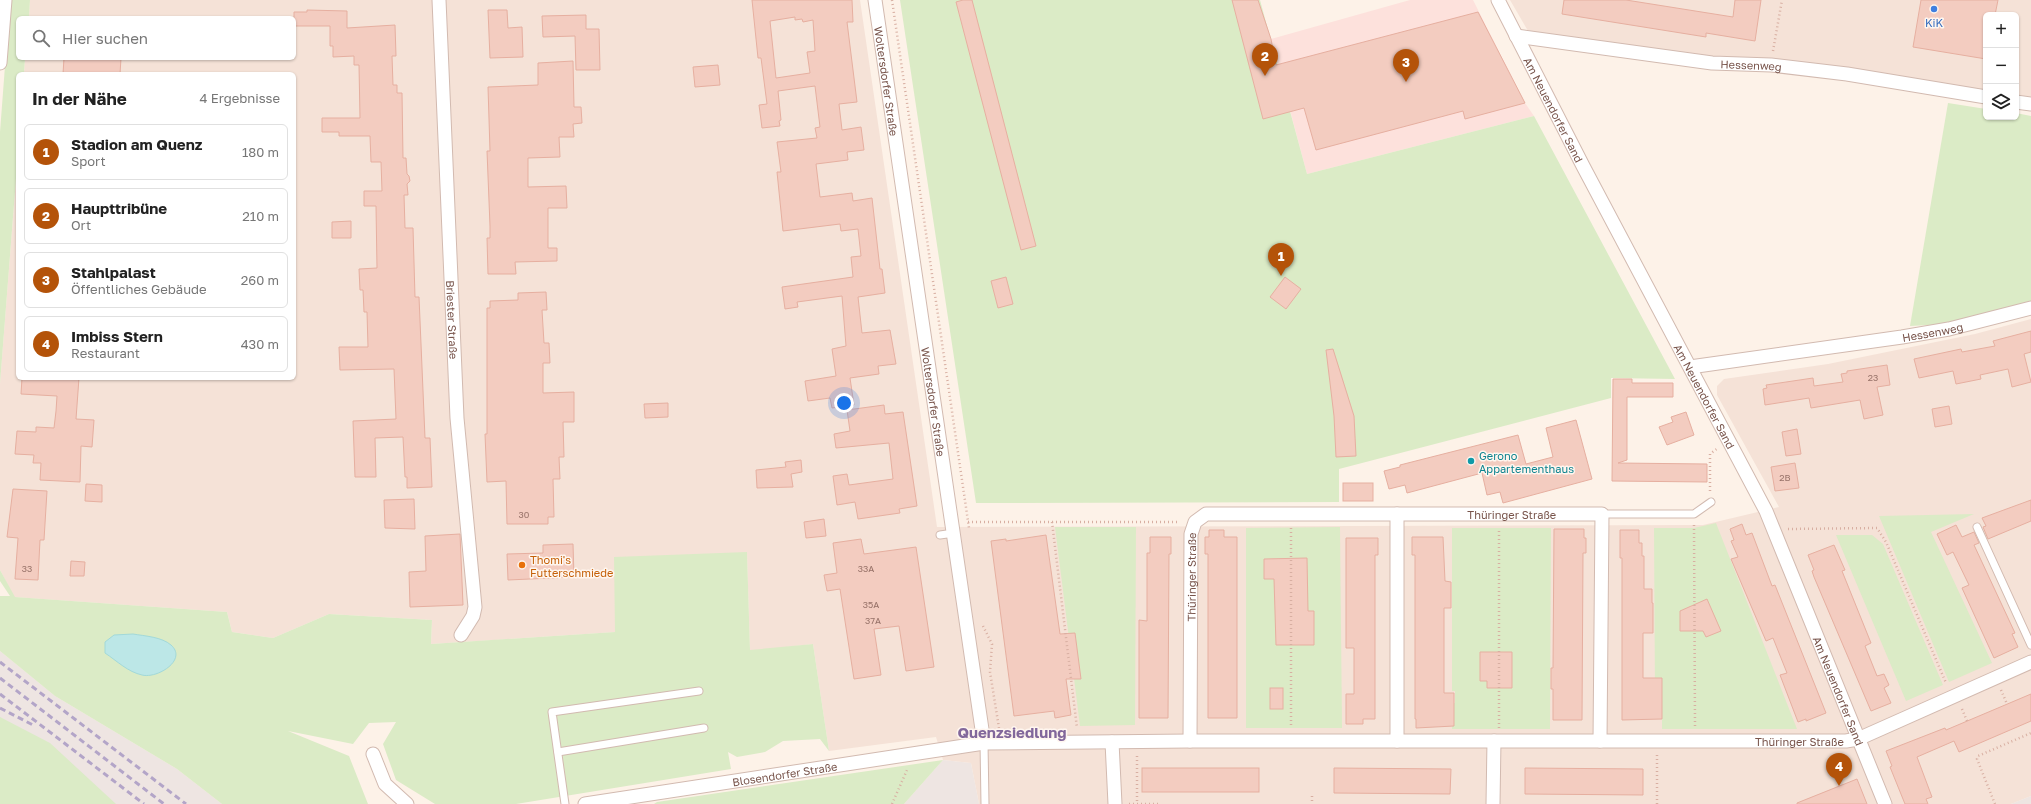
<!DOCTYPE html>
<html lang="de">
<head>
<meta charset="utf-8">
<style>
	body { margin:0; font-family:"Golos Text",sans-serif; background:#f6f6f6; color:#222 }
	.controls { position:absolute; right:12px; top:12px; display:grid; overflow:hidden; border-radius:6px; box-shadow:0 1px 3px #0004 }
	.controls button { width:36px; height:36px; display:grid; place-items:center; padding:0; border:0; border-bottom:1px solid #e0e0e0; background:#fff; color:#222; font:20px sans-serif }
	.you { position:absolute; left:844px; top:403px; width:14px; height:14px; margin:-10px; border:3px solid #fff; border-radius:50%; background:#1a73e8; box-shadow:0 0 0 6px #1a73e833 }
	.badge { display:grid; place-items:center; width:26px; height:26px; border-radius:50%; background:#b45309; color:#fff; font-size:13px; font-weight:700 }
	.pin { position:absolute; translate:-50% -33px; filter:drop-shadow(0 1px 2px #0008) }
	.pin::after { content:''; position:absolute; top:21px; width:14px; height:12px; background:inherit; clip-path:polygon(0 0,100% 0,50% 100%) }
	.list { margin:0; padding:0; list-style:none }
	h2 { display:flex; justify-content:space-between; align-items:center; height:52px; margin:0; padding:0 16px; font-size:17px }
	h2 small { font-size:13px; font-weight:400; color:#767676 }
	.list li { display:grid; grid-template-columns:26px 1fr auto; gap:12px; align-items:center; box-sizing:border-box; height:56px; margin:0 8px 8px; padding:0 8px; border:1px solid #e0e0e0; border-radius:6px }
	.list b { display:block; font-size:15px; white-space:nowrap }
	.list p { margin:0; font-size:13px; white-space:nowrap; color:#767676 }
	.list em { font-size:13px; font-style:normal; color:#767676 }
	.icon { flex:none; width:22px; height:22px; fill:none; stroke:currentColor; stroke-width:2; stroke-linecap:round; stroke-linejoin:round }
	.map { position:relative; flex:none; width:2031px; height:804px; overflow:hidden }
	.search { position:absolute; background:#fff; box-shadow:0 1px 3px #0004; left:16px; top:16px; width:280px; height:44px; display:flex; align-items:center; gap:10px; box-sizing:border-box; padding:0 14px; border-radius:6px; color:#767676; font-size:15px }
	.panel { position:absolute; background:#fff; box-shadow:0 1px 3px #0004; left:16px; top:72px; width:280px; height:308px; border-radius:6px }
	.map>svg:first-child { display:block }
	.residential { fill:#f5e2d7 }
	.commercial { fill:#fde1dc }
	.industrial { fill:#eee5e2 }
	.green { fill:#dbebc6 }
	.water { fill:#bce7e7; stroke:#a2d9d9 }
	.building { fill:#f3ccc0; stroke:#e6afa0; fill-rule:evenodd }
	.lines { fill:none; stroke-linecap:round; stroke-linejoin:round }
	.lane-casing { stroke:#d2bab0; stroke-width:9 }
	.street-casing { stroke:#d2bab0; stroke-width:15 }
	.path { stroke:#d8afa2; stroke-width:2.5; stroke-dasharray:1 3; stroke-linecap:butt }
	.lane { stroke:#fff; stroke-width:7 }
	.street { stroke:#fff; stroke-width:13 }
	.rail { stroke:#b3a5c8; stroke-width:3; stroke-dasharray:6 4; stroke-linecap:butt }
	.shop-dot { fill:#3f7fe0; stroke:#fff6ef; stroke-width:1.5 }
	.culture-dot { fill:#0f9aa8; stroke:#fff6ef; stroke-width:1.5 }
	.food-dot { fill:#e8710a; stroke:#fff6ef; stroke-width:1.5 }
	.labels { text-anchor:middle; dominant-baseline:central; stroke-width:3; stroke-linejoin:round; paint-order:stroke }
	.number-label { font-size:9px; fill:#977268 }
	.shop-label { font-size:11px; fill:#366cbe; stroke:#fff6ef }
	.street-label { font-size:11px; fill:#78544b; stroke:#fff6ef }
	.culture-label { font-size:11px; fill:#0d838f; stroke:#fff6ef; text-anchor:start }
	.food-label { font-size:11px; fill:#c56008; stroke:#fff6ef; text-anchor:start }
	.district-label { font-size:15px; font-weight:bold; fill:#82679b; stroke:#fff6ef }
</style>
</head>
<body>
<div class="map">
<svg width="2031" height="804" viewBox="0 0 2031 804">
	<rect width="100%" height="100%" fill="#fdf2e8"/>
	<!-- residential -->
	<g class="residential">
		<polygon points="30,0 860,0 937,527 1703,525 1779,507 1717,395 1717,386 1724,379 1828,364 1975,334 2031,319 2031,796 2011,804 979,804 971,763 943,760 936,737 829,751 813,644 750,651 747,553 616,632 431,644 432,620 329,614 273,638 232,632 227,612 14,597 0,570 0,384 18,153 18,378 294,378 294,74 24,74 25,58 294,58 294,18 29,18"/>
		<polygon points="1510,0 2031,0 2031,97 2016,95 2016,15 1986,15 1986,90 1837,69 1704,55 1528,31"/>
	</g>
	<!-- commercial -->
	<polygon class="commercial" points="1410,0 1473,0 1525,103 1534,116 1307,174 1271,39"/>
	<!-- industrial -->
	<g class="industrial">
		<polygon points="0,651 55,696 177,769 222,804 0,804"/>
		<polygon points="943,760 971,763 979,804 904,804"/>
		<polygon points="2031,796 2031,804 2011,804"/>
	</g>
	<!-- green -->
	<g class="green">
		<polygon points="10,0 30,0 29,18 18,18 18,58 25,58 24,74 18,74 18,153 0,384 0,132"/>
		<polygon points="900,0 1260,0 1307,174 1534,116 1675,379 1611,378 1611,398 1339,469 1339,502 976,503"/>
		<polygon points="1948,103 1986,109 1986,117 2016,117 2016,113 2031,116 2031,303 1947,324 1910,326"/>
		<polygon points="1974,514 1931,532 1992,663 1949,682 1879,516"/>
		<polygon points="1716,523 1797,729 1662,729 1662,697 1655,696 1654,528 1694,528"/>
		<polygon points="1055,527 1136,527 1135,725 1080,726"/>
		<polygon points="1340,527 1342,728 1246,728 1246,528"/>
		<polygon points="1452,528 1551,528 1550,729 1452,729 1452,703 1455,703 1455,691 1452,691"/>
		<polygon points="1836,535 1872,535 1883,544 1943,685 1906,701"/>
		<polygon points="747,552 750,650 813,644 829,751 820,739 783,741 765,752 737,757 728,752 731,769 516,804 435,804 396,780 383,744 396,722 369,723 353,744 288,731 349,756 368,804 222,804 177,769 55,696 0,651 0,596 10,596 0,581 0,570 15,597 227,612 232,632 273,638 329,614 432,620 431,644 615,632 614,557"/>
		<polygon points="0,717 50,743 116,804 0,804"/>
		<polygon points="943,760 904,804 654,804 657,802"/>
	</g>
	<!-- water -->
	<path class="water" d="M133,634C145,636 162,637 171,645C188,660 157,679 142,675C128,672 117,661 105,653V642L114,635Z"/>
	<!-- building -->
	<g class="building">
		<path d="M752,0H852L853,22H847L857,102L839,104L842,130L861,127L864,150L847,152L848,160L816,164L820,197L852,193L853,201L872,198L880,269H882L885,293L858,297L862,333L890,330L896,364L878,366L879,374L850,378L854,405L832,408L830,398L808,401L805,381L836,376L832,349L846,346L842,296L797,302L798,307L785,309L782,287L853,277L851,257L861,256L858,229L841,231L840,224L783,231L777,172H781L777,142L817,138L815,128L820,127L815,86L778,91L781,120L779,121L780,126L762,128L759,105L767,104L761,58H758ZM795,17V20L802,19L803,22L813,20L815,51L807,52L810,73L776,78L770,21Z"/>
		<polygon points="963,0 972,0 1036,246 1021,250 956,2"/>
		<polygon points="1232,0 1258,0 1271,39 1276,65 1478,12 1525,103 1465,119 1463,111 1316,150 1304,108 1263,119"/>
		<polygon points="1564,0 1626,0 1733,17 1735,0 1761,0 1755,41 1706,33 1706,37 1562,14"/>
		<polygon points="1921,0 1998,0 1995,15 1986,15 1986,59 1913,47"/>
		<polygon points="307,10 347,11 347,28 395,25 396,56 392,56 393,85 397,85 397,93 402,93 403,158 406,158 407,174 409,176 410,181 407,184 408,195 404,195 405,228 413,228 415,297 419,297 425,438 430,438 432,487 407,488 407,477 405,477 403,437 375,438 376,477 355,477 353,421 396,419 394,369 340,370 339,347 368,347 367,312 364,312 363,290 360,290 359,269 377,268 376,206 364,206 364,191 382,191 381,162 371,162 370,136 339,136 339,132 322,132 322,118 360,118 359,65 354,65 354,56 333,57 333,46 330,46 330,26 294,26 294,12 307,12"/>
		<polygon points="488,10 507,10 508,28 522,27 523,57 490,58"/>
		<polygon points="586,15 586,29 599,29 600,70 576,70 575,36 543,37 542,16"/>
		<polygon points="64,58 121,58 120,74 63,74"/>
		<polygon points="573,61 574,107 581,107 582,123 573,124 574,137 559,137 560,157 528,158 528,187 566,186 567,208 548,208 548,248 557,248 557,261 515,262 516,274 488,274 487,238 490,238 490,226 487,151 490,151 488,87 538,85 538,63"/>
		<polygon points="718,65 720,85 695,87 693,67"/>
		<polygon points="351,221 351,238 332,238 332,222"/>
		<polygon points="1006,277 1013,304 998,308 991,281"/>
		<polygon points="1285,277 1301,289 1286,309 1270,297"/>
		<polygon points="546,292 547,310 542,310 544,343 549,343 550,363 543,363 543,393 574,392 574,422 563,422 564,457 559,457 560,479 553,479 554,517 548,517 548,524 507,524 506,481 487,482 485,434 487,434 487,308 490,308 490,301 518,300 518,293"/>
		<polygon points="2031,331 2031,352 2024,354 2031,382 2012,387 2008,369 1980,375 1981,379 1956,384 1953,371 1919,378 1914,359 1961,349 1962,352 1995,346 1993,341"/>
		<polygon points="1333,349 1354,416 1356,456 1336,457 1334,416 1326,350"/>
		<polygon points="1887,365 1890,385 1877,387 1883,415 1864,419 1860,400 1811,408 1809,398 1765,405 1763,389 1767,388 1766,385 1813,378 1814,386 1843,382 1841,374 1847,373 1847,371"/>
		<polygon points="22,378 79,378 76,419 94,420 92,447 81,446 80,482 40,480 41,463 33,463 34,455 15,454 17,431 36,432 36,427 54,428 56,411 57,396 21,394"/>
		<polygon points="1613,379 1632,379 1632,383 1673,383 1673,397 1627,397 1627,460 1618,463 1707,464 1707,482 1612,481"/>
		<polygon points="668,403 668,417 645,418 644,404"/>
		<polygon points="884,405 885,414 903,412 917,506 899,509 900,513 858,519 855,502 837,505 833,476 847,474 849,485 893,479 889,443 836,448 834,434 850,431 847,410"/>
		<polygon points="1949,406 1952,424 1935,427 1932,409"/>
		<polygon points="1686,412 1694,435 1667,445 1659,427 1673,422 1671,417"/>
		<polygon points="1576,420 1592,479 1503,503 1500,492 1487,495 1482,473 1407,493 1405,485 1389,489 1384,471 1400,467 1400,465 1518,435 1526,464 1553,457 1546,428"/>
		<polygon points="1797,429 1801,454 1786,456 1782,432"/>
		<polygon points="801,460 802,472 791,474 793,487 757,488 756,470 786,467 785,462"/>
		<polygon points="1795,463 1799,488 1775,491 1771,467"/>
		<rect x="1343" y="483" width="30" height="18"/>
		<polygon points="86,484 102,485 102,502 85,501"/>
		<polygon points="13,489 47,491 44,540 40,540 38,580 15,579 18,538 7,537"/>
		<polygon points="414,499 415,529 385,528 384,500"/>
		<polygon points="2031,500 2031,521 1988,539 1983,527 1986,526 1982,518"/>
		<polygon points="824,519 826,536 806,538 804,522"/>
		<polygon points="1742,524 1746,535 1752,533 1772,586 1775,585 1826,713 1806,721 1806,719 1798,722 1780,675 1787,673 1773,638 1766,641 1731,559 1738,557 1731,541 1734,540 1730,529"/>
		<polygon points="1956,525 1962,537 1974,532 1979,543 1974,545 2015,633 2012,634 2018,647 1994,658 1962,588 1969,585 1953,552 1947,555 1937,534"/>
		<polygon points="1554,529 1584,529 1584,538 1586,538 1586,553 1583,553 1582,720 1553,720 1553,689 1551,689 1551,668 1553,668"/>
		<polygon points="1209,530 1224,530 1224,537 1237,537 1237,718 1208,718 1208,554 1205,554 1205,537 1209,537"/>
		<polygon points="1620,530 1639,530 1639,543 1642,543 1642,556 1644,556 1644,589 1652,589 1652,603 1653,603 1653,633 1643,633 1643,678 1662,678 1662,719 1622,720 1622,558 1620,558"/>
		<polygon points="460,534 463,605 410,607 409,572 426,571 425,536"/>
		<polygon points="1046,535 1060,634 1075,633 1081,679 1066,679 1071,715 1055,718 1054,711 1014,716 991,541 1006,539 1006,541"/>
		<polygon points="1150,537 1171,537 1171,554 1169,554 1168,718 1139,718 1139,620 1147,621 1147,553 1150,553"/>
		<polygon points="1412,537 1443,537 1445,581 1451,582 1451,608 1444,608 1444,693 1454,693 1454,726 1416,728 1416,719 1415,719 1415,555 1412,555"/>
		<polygon points="1346,538 1378,538 1378,555 1375,555 1375,719 1363,719 1363,724 1346,724 1346,694 1354,694 1354,648 1346,648"/>
		<polygon points="861,539 864,554 916,547 934,667 906,671 899,626 874,629 881,675 854,679 840,589 827,591 824,575 837,573 833,543"/>
		<polygon points="573,544 574,577 508,580 507,554 543,553 543,545"/>
		<polygon points="1834,545 1845,570 1842,571 1871,643 1865,646 1877,676 1884,674 1889,685 1884,688 1891,703 1871,711 1814,577 1812,571 1814,570 1808,555"/>
		<polygon points="1307,558 1308,611 1314,611 1314,645 1276,645 1274,579 1264,579 1264,559"/>
		<polygon points="71,561 85,562 84,576 70,576"/>
		<polygon points="1707,599 1721,631 1706,637 1703,631 1680,631 1680,611"/>
		<polygon points="1480,652 1512,652 1512,688 1487,688 1487,681 1480,681"/>
		<rect x="1270" y="688" width="13" height="21"/>
		<polygon points="2031,694 2031,721 1959,752 1954,741 1917,757 1932,797 1926,799 1928,804 1905,804 1890,767 1892,766 1886,751 1945,728 1946,730"/>
		<rect x="1142" y="768" width="117" height="24"/>
		<polygon points="1334,768 1451,769 1450,794 1334,793"/>
		<polygon points="1525,768 1643,769 1643,795 1525,794"/>
		<polygon points="1857,779 1867,804 1797,804 1797,803"/>
	</g>
	<g class="lines">
		<!-- lane casing -->
		<g class="lane-casing">
			<g id="lane">
				<polyline points="1602,514 1694,514 1711,502"/>
				<polyline points="1977,527 2031,645"/>
				<polyline points="940,535 954,533"/>
				<polyline points="984,743 985,804"/>
				<polyline points="558,752 704,728"/>
				<polyline points="565,804 552,712 699,691"/>
			</g>
		</g>
		<!-- street casing -->
		<g class="street-casing">
			<g id="street">
				<path id="s1" d="M439,0L457,418L475,607L473,616L461,635"/>
				<path id="s2" d="M875,0L984,743"/>
				<path id="s3" d="M1498,0L1583,166L1766,511L1885,804"/>
				<path id="s4" d="M1516,36L1712,63L1771,65L1847,74L1986,97"/>
				<polyline points="0,63 5,0"/>
				<polyline points="2016,102 2031,104"/>
				<path id="s5" d="M1690,367L1902,337L1949,329L2031,308"/>
				<polyline points="1397,514 1397,741"/>
				<path id="s6" d="M1190,741L1191,534L1195,522L1206,514H1602L1600,741"/>
				<polyline points="1112,742 1115,804"/>
				<polyline points="373,754 385,784 407,804"/>
				<path id="s7" d="M585,804L984,743L1190,741H1846L1858,739L2031,662"/>
				<polyline points="1493,804 1494,741"/>
			</g>
		</g>
		<!-- path -->
		<g class="path">
			<polyline points="892,0 969,528"/>
			<polyline points="1773,51 1782,0"/>
			<polyline points="1710,491 1710,454 1718,448"/>
			<polyline points="968,522 1180,522"/>
			<polyline points="1052,522 1077,728"/>
			<polyline points="1694,525 1695,726"/>
			<polyline points="1291,528 1291,727"/>
			<polyline points="1788,529 1877,528 1886,542 1946,683"/>
			<polyline points="983,626 992,644 990,672 999,728"/>
			<polyline points="2001,690 2007,704"/>
			<polyline points="1962,709 1967,721"/>
			<polyline points="1499,728 1499,529"/>
			<polyline points="1137,756 1137,804"/>
			<polyline points="1312,796 1312,804"/>
			<polyline points="892,804 907,770"/>
			<polyline points="1129,804 1161,804"/>
			<polyline points="1657,804 1657,755"/>
			<polyline points="1995,804 1977,759 1978,756 2031,733"/>
		</g>
		<!-- lane -->
		<use href="#lane" class="lane"/>
		<!-- street -->
		<use href="#street" class="street"/>
		<!-- rail -->
		<g class="rail">
			<polyline points="0,662 186,804"/>
			<polyline points="0,678 164,804"/>
			<polyline points="0,694 144,804"/>
			<polyline points="0,708 35,726"/>
		</g>
	</g>
	<!-- markers -->
	<circle class="shop-dot" cx="1934" cy="9" r="4"/>
	<circle class="culture-dot" cx="1471" cy="461" r="4"/>
	<circle class="food-dot" cx="522" cy="565" r="4"/>
	<g class="labels">
		<!-- number labels -->
		<g class="number-label">
			<text x="1873" y="377">23</text>
			<text x="1785" y="477">2B</text>
			<text x="524" y="514">30</text>
			<text x="27" y="568">33</text>
			<text x="866" y="568">33A</text>
			<text x="871" y="604">35A</text>
			<text x="873" y="620">37A</text>
		</g>
		<!-- shop labels -->
		<g class="shop-label">
			<text x="1934" y="22">KiK</text>
		</g>
		<!-- street labels -->
		<g class="street-label">
			<text stroke="none"><textPath href="#s4" startOffset="237">Hessenweg</textPath></text>
			<text stroke="none"><textPath href="#s2" startOffset="82">Woltersdorfer Straße</textPath></text>
			<text stroke="none"><textPath href="#s3" startOffset="123">Am Neuendorfer Sand</textPath></text>
			<text stroke="none"><textPath href="#s1" startOffset="320">Briester Straße</textPath></text>
			<text stroke="none"><textPath href="#s5" startOffset="245">Hessenweg</textPath></text>
			<text stroke="none"><textPath href="#s3" startOffset="447">Am Neuendorfer Sand</textPath></text>
			<text stroke="none"><textPath href="#s2" startOffset="406">Woltersdorfer Straße</textPath></text>
			<text stroke="none"><textPath href="#s6" startOffset="539">Thüringer Straße</textPath></text>
			<text stroke="none"><textPath href="#s6" startOffset="164">Thüringer Straße</textPath></text>
			<text stroke="none"><textPath href="#s3" startOffset="771">Am Neuendorfer Sand</textPath></text>
			<text stroke="none"><textPath href="#s7" startOffset="1219">Thüringer Straße</textPath></text>
			<text stroke="none"><textPath href="#s7" startOffset="202">Blosendorfer Straße</textPath></text>
		</g>
		<!-- culture labels -->
		<g class="culture-label">
			<text x="1479" y="455">Gerono<tspan x="1479" dy="13">Appartementhaus</tspan></text>
		</g>
		<!-- food labels -->
		<g class="food-label">
			<text x="530" y="559">Thomi's<tspan x="530" dy="13">Futterschmiede</tspan></text>
		</g>
		<!-- district labels -->
		<g class="district-label">
			<text x="1012" y="732">Quenzsiedlung</text>
		</g>
	</g>
</svg>
<div class="controls">
<button>+</button>
<button>−</button>
<button><svg class="icon" aria-label="layers" viewBox="0 0 24 24"><path d="M12 4l9 5-9 5-9-5zM3 14l9 5 9-5"/></svg></button>
</div>
<div class="you"></div>
<div class="pin badge" style="left:1281px;top:276px">1</div>
<div class="pin badge" style="left:1265px;top:76px">2</div>
<div class="pin badge" style="left:1406px;top:82px">3</div>
<div class="pin badge" style="left:1839px;top:786px">4</div>
<div class="search"><svg class="icon" aria-label="search" viewBox="0 0 24 24"><circle cx="10" cy="10" r="6"/><path d="M15 15l6 6"/></svg>Hier suchen</div>
<section class="panel">
<h2>In der Nähe<small>4 Ergebnisse</small></h2>
<ul class="list">
<li><span class="badge">1</span><div><b>Stadion am Quenz</b><p>Sport</p></div><em>180 m</em></li>
<li><span class="badge">2</span><div><b>Haupttribüne</b><p>Ort</p></div><em>210 m</em></li>
<li><span class="badge">3</span><div><b>Stahlpalast</b><p>Öffentliches Gebäude</p></div><em>260 m</em></li>
<li><span class="badge">4</span><div><b>Imbiss Stern</b><p>Restaurant</p></div><em>430 m</em></li>
</ul>
</section>
</div>
</body>
</html>
